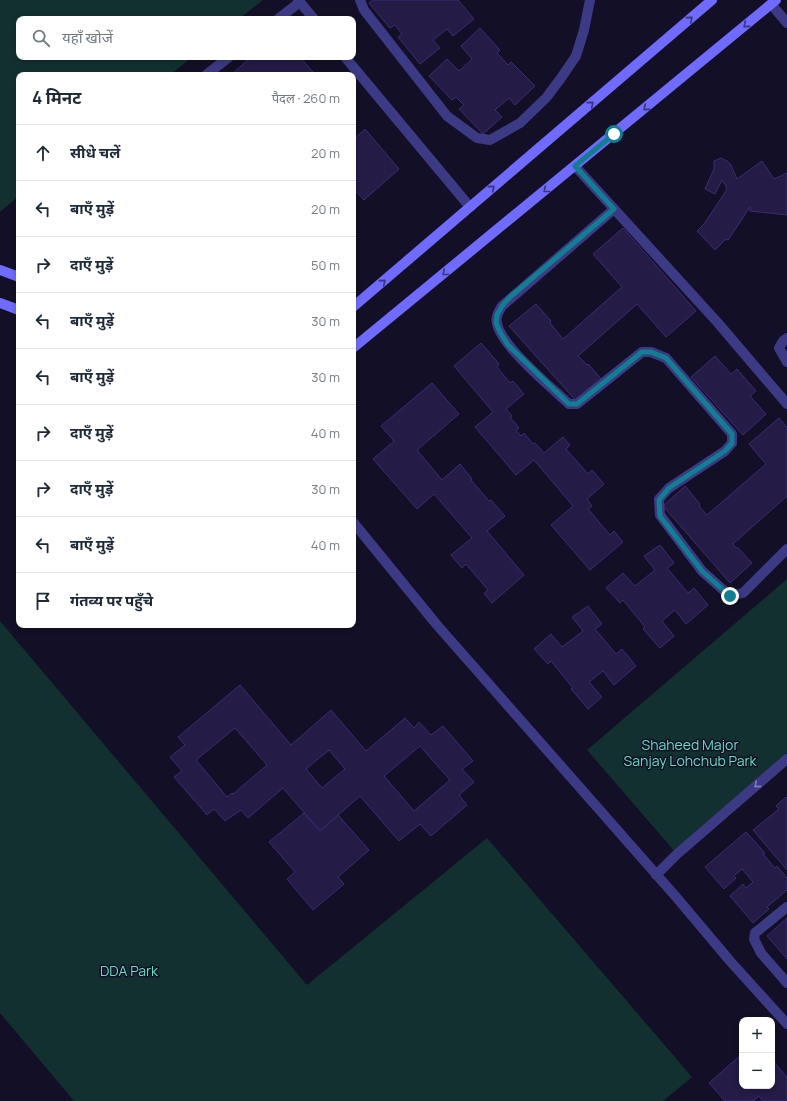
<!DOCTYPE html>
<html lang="hi">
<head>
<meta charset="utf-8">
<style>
	body { margin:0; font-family:Manrope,"Noto Sans Devanagari",sans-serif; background:#f2f2f3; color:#1f2937 }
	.controls { position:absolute; right:12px; bottom:12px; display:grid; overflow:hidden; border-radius:8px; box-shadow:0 2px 6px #0003 }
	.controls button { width:36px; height:36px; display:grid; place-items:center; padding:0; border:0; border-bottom:1px solid #e0e1e3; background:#fff; color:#1f2937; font:20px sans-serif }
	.stop { position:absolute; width:12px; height:12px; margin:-9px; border:3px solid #117e91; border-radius:50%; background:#fff }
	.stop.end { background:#117e91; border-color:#fff; box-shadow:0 1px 4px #0008 }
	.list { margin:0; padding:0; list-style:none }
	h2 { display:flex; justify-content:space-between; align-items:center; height:52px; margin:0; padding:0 16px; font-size:17px }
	h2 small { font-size:13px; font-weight:400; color:#747a83 }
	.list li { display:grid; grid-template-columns:26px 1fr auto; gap:12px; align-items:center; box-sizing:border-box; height:56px; padding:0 16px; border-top:1px solid #e0e1e3 }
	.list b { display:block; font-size:15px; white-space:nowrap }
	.list em { font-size:13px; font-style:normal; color:#747a83 }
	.icon { flex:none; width:22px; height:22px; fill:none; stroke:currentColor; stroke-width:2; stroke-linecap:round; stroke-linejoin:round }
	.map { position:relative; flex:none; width:787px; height:1101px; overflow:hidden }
	.search { position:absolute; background:#fff; box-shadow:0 2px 6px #0003; left:16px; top:16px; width:340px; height:44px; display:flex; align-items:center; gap:10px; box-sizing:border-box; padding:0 14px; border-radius:8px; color:#747a83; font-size:15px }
	.panel { position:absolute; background:#fff; box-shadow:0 2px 6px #0003; left:16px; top:72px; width:340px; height:556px; border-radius:8px }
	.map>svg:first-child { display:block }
	.green { fill:#12302f }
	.building { fill:#241b47; stroke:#3b2d73; fill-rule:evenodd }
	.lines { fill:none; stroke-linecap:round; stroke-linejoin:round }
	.street { stroke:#3d3a85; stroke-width:10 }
	.secondary { stroke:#6f6bff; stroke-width:10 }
	.oneway { stroke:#38347d }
	.oneway2 { stroke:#837fbc }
	.route { stroke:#117e91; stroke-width:5 }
	.labels { text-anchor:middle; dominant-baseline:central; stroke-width:3; stroke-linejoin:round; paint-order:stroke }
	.park-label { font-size:14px; fill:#5fe0c0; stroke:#130f26 }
</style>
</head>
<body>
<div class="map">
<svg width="787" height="1101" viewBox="0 0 787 1101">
	<rect width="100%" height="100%" fill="#130f26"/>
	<!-- green -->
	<g class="green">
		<polygon points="0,0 263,0 239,19 19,19 19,57 192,57 170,75 19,75 19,196 0,212"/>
		<polygon points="787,579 787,758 676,853 587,750"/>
		<polygon points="0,621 307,985 487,838 692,1077 663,1101 74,1101 0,1013"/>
	</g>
	<!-- building -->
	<g class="building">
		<polygon points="373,0 458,0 474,19 453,36 447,29 433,40 440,48 420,64 398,37 402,34 395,25 390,28 369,3"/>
		<polygon points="480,28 500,50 497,53 508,65 511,62 535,86 515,105 509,98 495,110 502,117 483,134 459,109 464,105 456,97 452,100 429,76 447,59 459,71 472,59 461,46"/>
		<polygon points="251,57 300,57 313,72 310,75 231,75"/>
		<polygon points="365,129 399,169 364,200 353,188 353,140"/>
		<polygon points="721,158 727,161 731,165 737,179 762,161 774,179 787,173 787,215 750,211 750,207 728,240 726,239 715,250 697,231 704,224 726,191 726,186 722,180 715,194 705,189 714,169 714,161"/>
		<polygon points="623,228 696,311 666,337 637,304 578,356 587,365 588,364 603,381 578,403 509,326 536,304 551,321 550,323 563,339 622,287 593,254"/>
		<polygon points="481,343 499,364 497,367 510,383 513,381 524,394 506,409 512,416 510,417 519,428 516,430 521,436 524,433 533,444 535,443 544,453 563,437 570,445 566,449 588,474 592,470 604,484 587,499 592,506 588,509 610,535 614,531 623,542 590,570 551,525 573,506 534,460 516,475 475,427 493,412 454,366"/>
		<polygon points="715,356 731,374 737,369 756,391 750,396 766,414 743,435 691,377"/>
		<polygon points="432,383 459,414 417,450 442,480 460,464 472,479 471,480 489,501 491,500 505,516 487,531 524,575 492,603 484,593 488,590 466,564 462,568 451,555 472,538 434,494 417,509 373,459 394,441 381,426"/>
		<polygon points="779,418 787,427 787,496 733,544 736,548 737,547 752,563 730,583 663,506 685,486 700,504 699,506 707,515 766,464 749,444"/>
		<polygon points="660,545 674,563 667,568 688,593 694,588 708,605 686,624 675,610 662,621 674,636 660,648 643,629 645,627 623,600 620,603 606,588 623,573 635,586 655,570 644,556"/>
		<polygon points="588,606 602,624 595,629 616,654 622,649 636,666 614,685 603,671 589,682 602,697 588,709 571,689 573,688 551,661 548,664 534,649 551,634 562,647 583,631 572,617"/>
		<path d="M240,685L291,745L331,710L366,751L405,718L414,728L419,722L431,735L443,726L473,761L462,769L474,782L459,795L467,805L431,836L420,824L399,841L360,796L320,831L283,788L248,818L241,810L225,821L214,809L207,815L174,777L182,771L170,757L185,745L178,737ZM235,728L267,765L233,794L232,793L227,797L196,760ZM420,746L450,780L414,811L384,776ZM329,750L345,769L322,788L306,769Z"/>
		<polygon points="786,797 787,798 787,870 753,830 779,809 776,806"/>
		<polygon points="304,813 320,831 338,815 369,850 338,877 344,884 313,910 287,879 295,872 269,842"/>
		<polygon points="746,832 765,853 763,854 775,868 777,866 787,878 787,890 767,907 769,909 753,923 730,896 743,884 746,888 753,882 742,869 734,876 736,878 724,889 705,867"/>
		<polygon points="787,918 787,959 767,936"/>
		<polygon points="742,1054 742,1086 772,1086 772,1060 787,1077 787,1101 763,1101 759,1096 754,1101 725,1101 709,1083"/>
	</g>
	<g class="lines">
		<!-- street -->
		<g class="street">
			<polyline points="298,0 314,19"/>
			<polyline points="360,0 364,10 447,116 477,138 490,140 520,123 546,98 561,78 576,56 584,30 590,0"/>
			<polyline points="771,4 787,23"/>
			<polyline points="278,19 300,2"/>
			<polyline points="345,57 470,207"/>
			<polyline points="206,75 229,57"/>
			<polyline points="575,166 718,323 787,404"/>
			<path d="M614,209L502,306C499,311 495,317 497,323C500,345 551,387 569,404H577L642,352H651L666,358L732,434V443L725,451L669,488L659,499L660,515L702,571L730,596L743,593L787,549"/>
			<polyline points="787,338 783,341 779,348 787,362"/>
			<polyline points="353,522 437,625 677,898 730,961 787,1024"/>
			<polyline points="656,875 676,855 787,759"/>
			<polyline points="787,907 755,933 754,939 761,953 787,983"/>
		</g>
		<!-- secondary -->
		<g class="secondary">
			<polyline points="0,270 19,277"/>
			<polyline points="0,303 19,310"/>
			<polyline points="353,307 712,0"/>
			<polyline points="353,348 776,0"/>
		</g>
	</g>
	<!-- one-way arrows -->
	<defs><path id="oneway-chevron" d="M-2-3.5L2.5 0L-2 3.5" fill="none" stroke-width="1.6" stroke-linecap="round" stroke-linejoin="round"/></defs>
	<g class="oneway">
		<use href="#oneway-chevron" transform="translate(690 19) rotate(-40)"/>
		<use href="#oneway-chevron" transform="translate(746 25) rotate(140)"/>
		<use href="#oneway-chevron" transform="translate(591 104) rotate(-40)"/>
		<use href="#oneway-chevron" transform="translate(646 108) rotate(140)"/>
		<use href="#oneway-chevron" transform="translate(492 188) rotate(-40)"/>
		<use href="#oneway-chevron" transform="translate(546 190) rotate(141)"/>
		<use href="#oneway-chevron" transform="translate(445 273) rotate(141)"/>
		<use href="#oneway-chevron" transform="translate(383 282) rotate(-40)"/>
	</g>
	<use class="oneway2" href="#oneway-chevron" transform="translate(757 785) rotate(139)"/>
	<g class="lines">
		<!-- route -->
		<polyline class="route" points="614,134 575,166 614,209 510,297 502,306 497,315 496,323 500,332 508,345 569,404 577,404 642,352 651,352 666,358 732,434 732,443 725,451 669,488 659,500 660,516 702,571 730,596"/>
	</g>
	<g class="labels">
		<!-- park labels -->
		<g class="park-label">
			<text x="690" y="744">Shaheed Major<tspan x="690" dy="16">Sanjay Lohchub Park</tspan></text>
			<text x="129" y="970">DDA Park</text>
		</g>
	</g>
</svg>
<div class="controls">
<button>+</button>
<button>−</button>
</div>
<div class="stop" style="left:614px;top:134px"></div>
<div class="stop end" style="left:730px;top:596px"></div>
<div class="search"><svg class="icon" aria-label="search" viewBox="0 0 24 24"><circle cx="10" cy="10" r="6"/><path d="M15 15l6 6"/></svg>यहाँ खोजें</div>
<section class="panel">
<h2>4 मिनट<small>पैदल · 260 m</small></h2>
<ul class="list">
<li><svg class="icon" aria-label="ahead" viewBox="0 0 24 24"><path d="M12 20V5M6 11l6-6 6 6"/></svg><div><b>सीधे चलें</b></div><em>20 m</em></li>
<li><svg class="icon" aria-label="left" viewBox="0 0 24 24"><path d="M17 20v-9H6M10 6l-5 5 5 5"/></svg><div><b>बाएँ मुड़ें</b></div><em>20 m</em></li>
<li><svg class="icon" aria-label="right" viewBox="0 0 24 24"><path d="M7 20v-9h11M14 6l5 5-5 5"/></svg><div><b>दाएँ मुड़ें</b></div><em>50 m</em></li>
<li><svg class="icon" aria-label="left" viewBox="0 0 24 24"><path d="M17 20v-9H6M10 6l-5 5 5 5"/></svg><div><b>बाएँ मुड़ें</b></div><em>30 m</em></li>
<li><svg class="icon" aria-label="left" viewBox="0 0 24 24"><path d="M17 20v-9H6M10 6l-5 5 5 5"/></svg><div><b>बाएँ मुड़ें</b></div><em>30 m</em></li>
<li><svg class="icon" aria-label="right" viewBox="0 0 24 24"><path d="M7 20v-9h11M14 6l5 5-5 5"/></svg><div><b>दाएँ मुड़ें</b></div><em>40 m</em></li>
<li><svg class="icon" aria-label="right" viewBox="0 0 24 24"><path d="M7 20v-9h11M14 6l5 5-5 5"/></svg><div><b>दाएँ मुड़ें</b></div><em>30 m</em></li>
<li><svg class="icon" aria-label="left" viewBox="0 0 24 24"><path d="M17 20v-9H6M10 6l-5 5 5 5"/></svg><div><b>बाएँ मुड़ें</b></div><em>40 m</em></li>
<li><svg class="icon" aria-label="arrive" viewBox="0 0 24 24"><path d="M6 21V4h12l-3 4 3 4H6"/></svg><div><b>गंतव्य पर पहुँचे</b></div></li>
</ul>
</section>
</div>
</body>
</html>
